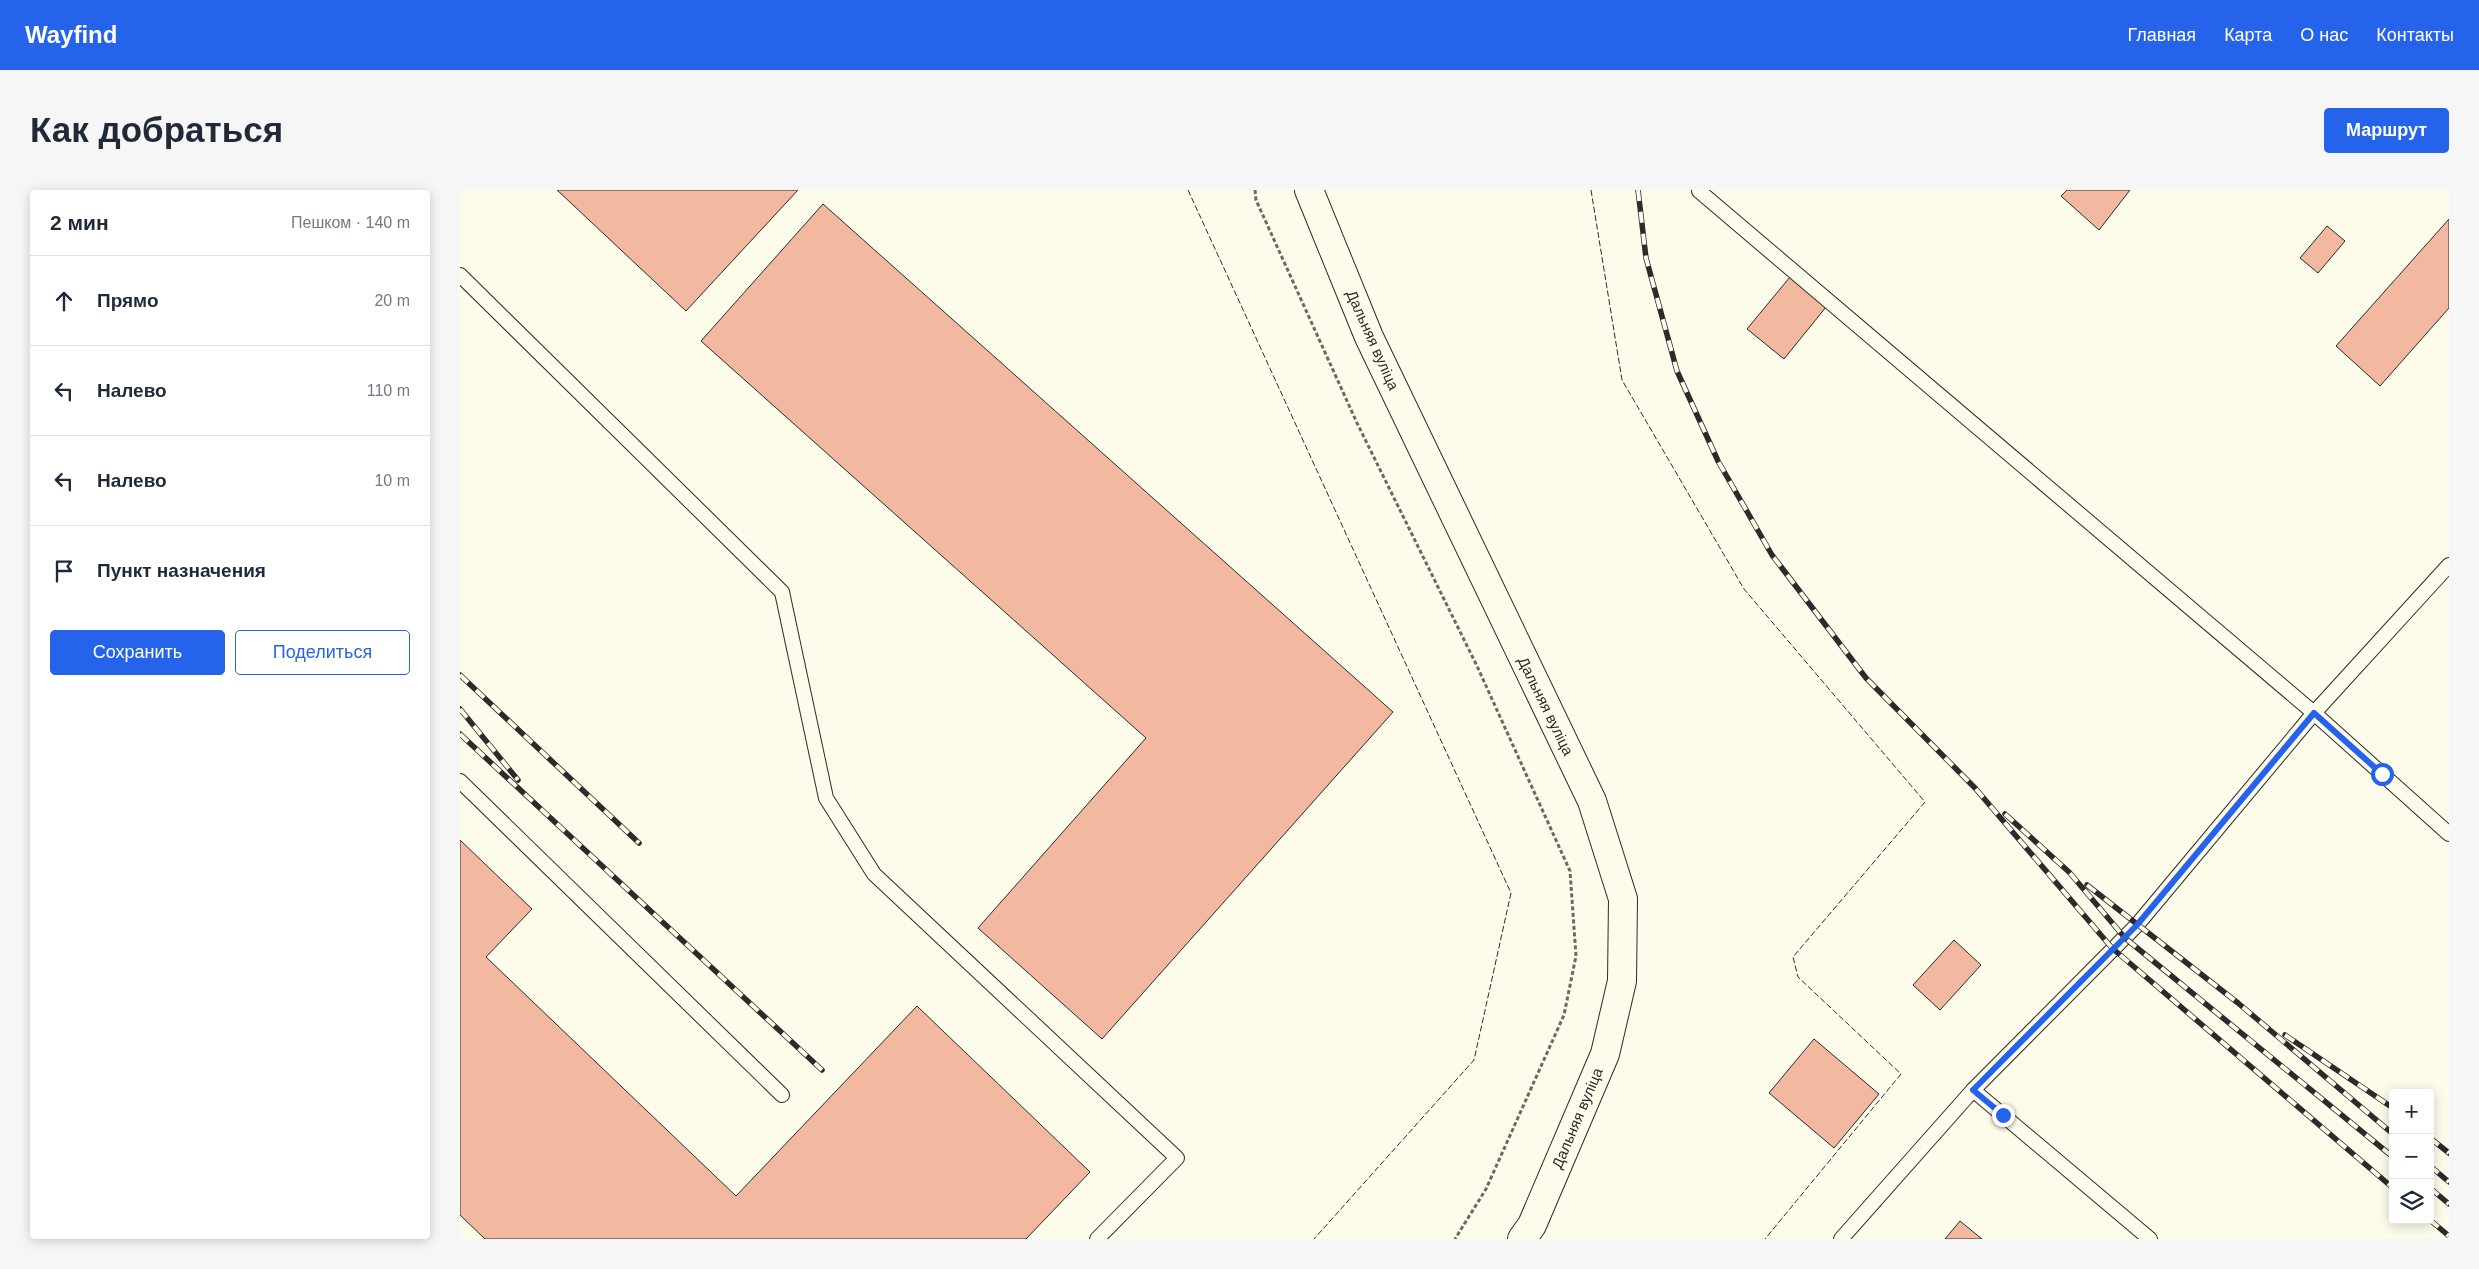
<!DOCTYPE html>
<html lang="ru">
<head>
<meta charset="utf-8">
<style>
	body { margin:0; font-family:Arial,sans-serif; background:#f6f6f7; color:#1f2937 }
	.controls { position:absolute; right:15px; bottom:15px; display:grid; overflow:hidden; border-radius:5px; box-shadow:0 2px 12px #0003 }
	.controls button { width:45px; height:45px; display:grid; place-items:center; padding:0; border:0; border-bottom:1px solid #e0e1e3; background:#fff; color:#1f2937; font:25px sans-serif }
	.stop { position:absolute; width:15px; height:15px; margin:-11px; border:4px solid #2563eb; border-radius:50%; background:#fff }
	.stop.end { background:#2563eb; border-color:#fff; box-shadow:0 1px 5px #0008 }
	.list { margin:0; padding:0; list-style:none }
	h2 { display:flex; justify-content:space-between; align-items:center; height:65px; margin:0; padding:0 20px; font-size:21px }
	h2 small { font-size:16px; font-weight:400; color:#747a83 }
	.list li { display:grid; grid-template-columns:32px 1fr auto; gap:15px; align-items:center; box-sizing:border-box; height:90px; padding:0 20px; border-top:1px solid #e0e1e3 }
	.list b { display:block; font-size:19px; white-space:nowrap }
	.list em { font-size:16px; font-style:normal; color:#747a83 }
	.actions { display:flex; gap:10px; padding:15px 20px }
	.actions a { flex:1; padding:11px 0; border:1px solid #2563eb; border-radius:5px; text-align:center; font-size:18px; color:#2563eb }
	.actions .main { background:#2563eb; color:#fff }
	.icon { flex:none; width:28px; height:28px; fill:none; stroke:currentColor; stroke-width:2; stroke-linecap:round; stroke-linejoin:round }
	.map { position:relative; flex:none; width:1989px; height:1049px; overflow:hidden; border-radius:5px }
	header { display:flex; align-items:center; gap:30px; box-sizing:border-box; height:70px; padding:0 25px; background:#2563eb; color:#fff }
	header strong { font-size:24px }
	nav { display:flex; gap:28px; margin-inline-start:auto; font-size:18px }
	.intro { display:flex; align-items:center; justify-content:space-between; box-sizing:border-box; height:120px; padding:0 30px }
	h1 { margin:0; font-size:35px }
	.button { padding:12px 22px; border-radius:5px; background:#2563eb; color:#fff; font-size:18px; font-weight:700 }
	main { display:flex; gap:30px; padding:0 30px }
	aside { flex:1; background:#fff; border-radius:5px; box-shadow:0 2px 12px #0003 }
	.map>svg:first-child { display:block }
	.building { fill:#f2b8a0; stroke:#2b2b2b }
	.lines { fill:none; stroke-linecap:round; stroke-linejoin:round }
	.service-casing { stroke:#2b2b2b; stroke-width:16 }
	.minor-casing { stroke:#2b2b2b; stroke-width:30 }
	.path { stroke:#6a6964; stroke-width:3; stroke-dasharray:4 2.5; stroke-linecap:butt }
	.service { stroke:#fdfbea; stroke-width:14 }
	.minor { stroke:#fdfbea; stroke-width:28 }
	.rail-casing { stroke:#2b2b2b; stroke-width:5.5 }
	.rail { stroke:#fdfbea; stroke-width:4; stroke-dasharray:11; stroke-linecap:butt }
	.fence { stroke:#2b2b2b; stroke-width:1; stroke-dasharray:6 2.5; stroke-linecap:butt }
	.route { stroke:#2563eb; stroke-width:6 }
	.labels { text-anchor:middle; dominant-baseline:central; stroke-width:4; stroke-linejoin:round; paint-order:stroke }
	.street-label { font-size:15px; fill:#2b2b2b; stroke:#fdfbea }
</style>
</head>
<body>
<header>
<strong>Wayfind</strong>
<nav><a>Главная</a><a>Карта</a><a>О нас</a><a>Контакты</a></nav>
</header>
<div class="intro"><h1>Как добраться</h1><a class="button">Маршрут</a></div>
<main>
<aside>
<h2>2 мин<small>Пешком · 140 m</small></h2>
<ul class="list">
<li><svg class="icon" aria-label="ahead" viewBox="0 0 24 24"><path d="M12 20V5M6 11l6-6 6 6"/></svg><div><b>Прямо</b></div><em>20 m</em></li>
<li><svg class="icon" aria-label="left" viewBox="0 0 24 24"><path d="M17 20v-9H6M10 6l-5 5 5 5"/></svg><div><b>Налево</b></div><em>110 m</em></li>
<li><svg class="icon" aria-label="left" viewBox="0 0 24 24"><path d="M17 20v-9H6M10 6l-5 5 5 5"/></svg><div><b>Налево</b></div><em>10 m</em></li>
<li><svg class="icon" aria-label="arrive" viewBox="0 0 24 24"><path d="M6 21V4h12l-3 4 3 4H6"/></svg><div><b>Пункт назначения</b></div></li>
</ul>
<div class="actions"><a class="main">Сохранить</a><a>Поделиться</a></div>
</aside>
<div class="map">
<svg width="1989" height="1049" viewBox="0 0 1989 1049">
	<rect width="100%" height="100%" fill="#fdfbea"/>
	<!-- building -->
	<g class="building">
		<polygon points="97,0 338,0 226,121"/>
		<polygon points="1607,0 1670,0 1639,40 1601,6"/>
		<polygon points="363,14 933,522 642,849 518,738 686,548 241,151"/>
		<polygon points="1989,29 1989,118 1920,196 1876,156"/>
		<polygon points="1867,36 1885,51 1858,83 1840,68"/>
		<polygon points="1330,87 1366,117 1324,169 1287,139"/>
		<polygon points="0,650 72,719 26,767 276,1006 457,816 630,982 566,1049 25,1049 0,1025"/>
		<polygon points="1494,750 1521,775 1480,820 1453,795"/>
		<polygon points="1354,849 1419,904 1374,958 1309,903"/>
		<polygon points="1500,1031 1522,1049 1485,1049"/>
	</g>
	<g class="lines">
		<!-- service casing -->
		<g class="service-casing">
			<g id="service">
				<polyline points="1239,1 1854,523 1989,644"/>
				<polyline points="0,85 322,402 366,608 414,684 717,968 637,1049"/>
				<polyline points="0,591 322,905"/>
				<polyline points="1381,1049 1513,900"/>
				<polyline points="1690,1049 1513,900 1677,735 1854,523 1989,375"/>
			</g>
		</g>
		<!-- minor casing -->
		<g class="minor-casing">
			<polyline id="minor" points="849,0 909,147 1132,611 1163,709 1162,791 1145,864 1072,1035 1062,1049"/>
		</g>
		<!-- path -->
		<polyline class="path" points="795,0 796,10 897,233 1017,476 1110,681 1116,766 1104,825 1026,999 995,1049"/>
		<!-- service -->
		<use href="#service" class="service"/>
		<!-- minor -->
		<use href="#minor" class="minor"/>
		<!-- rail casing -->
		<g class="rail-casing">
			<g id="rail">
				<polyline points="1178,0 1186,68 1217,181 1258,271 1312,365 1406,488 1515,598 1652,758 1933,998"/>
				<polyline points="0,485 179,653"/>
				<polyline points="0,519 58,590"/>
				<polyline points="0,544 362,880"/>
				<polyline points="1545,624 1609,682 1665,748 1933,967"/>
				<polyline points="1627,695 1778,813 1933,944"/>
				<polyline points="1825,845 1933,918"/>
				<polyline points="1970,948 1989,963"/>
				<polyline points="1970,976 1989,992"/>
				<polyline points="1970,998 1989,1014"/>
				<polyline points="1970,1030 1989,1046"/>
			</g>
		</g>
		<!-- rail -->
		<use href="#rail" class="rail"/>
		<!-- fence -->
		<g class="fence">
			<polyline points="728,0 1051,703 1014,870 854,1049"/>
			<polyline points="1131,0 1162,190 1284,399 1465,612 1333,767 1338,787 1441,884 1305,1049"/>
		</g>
	</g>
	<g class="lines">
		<!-- route -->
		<polyline class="route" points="1543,925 1513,900 1677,735 1854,523 1922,584"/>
	</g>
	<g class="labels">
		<!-- street labels -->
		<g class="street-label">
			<text transform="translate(913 150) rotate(66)">Дальняя вуліца</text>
			<text transform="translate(1086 516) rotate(64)">Дальняя вуліца</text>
			<text transform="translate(1117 928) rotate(-67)">Дальняя вуліца</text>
		</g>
	</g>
</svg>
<div class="controls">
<button>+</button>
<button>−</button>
<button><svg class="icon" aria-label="layers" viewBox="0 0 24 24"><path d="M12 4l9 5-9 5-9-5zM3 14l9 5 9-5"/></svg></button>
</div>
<div class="stop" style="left:1922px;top:584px"></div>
<div class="stop end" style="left:1543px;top:925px"></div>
</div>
</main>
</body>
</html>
